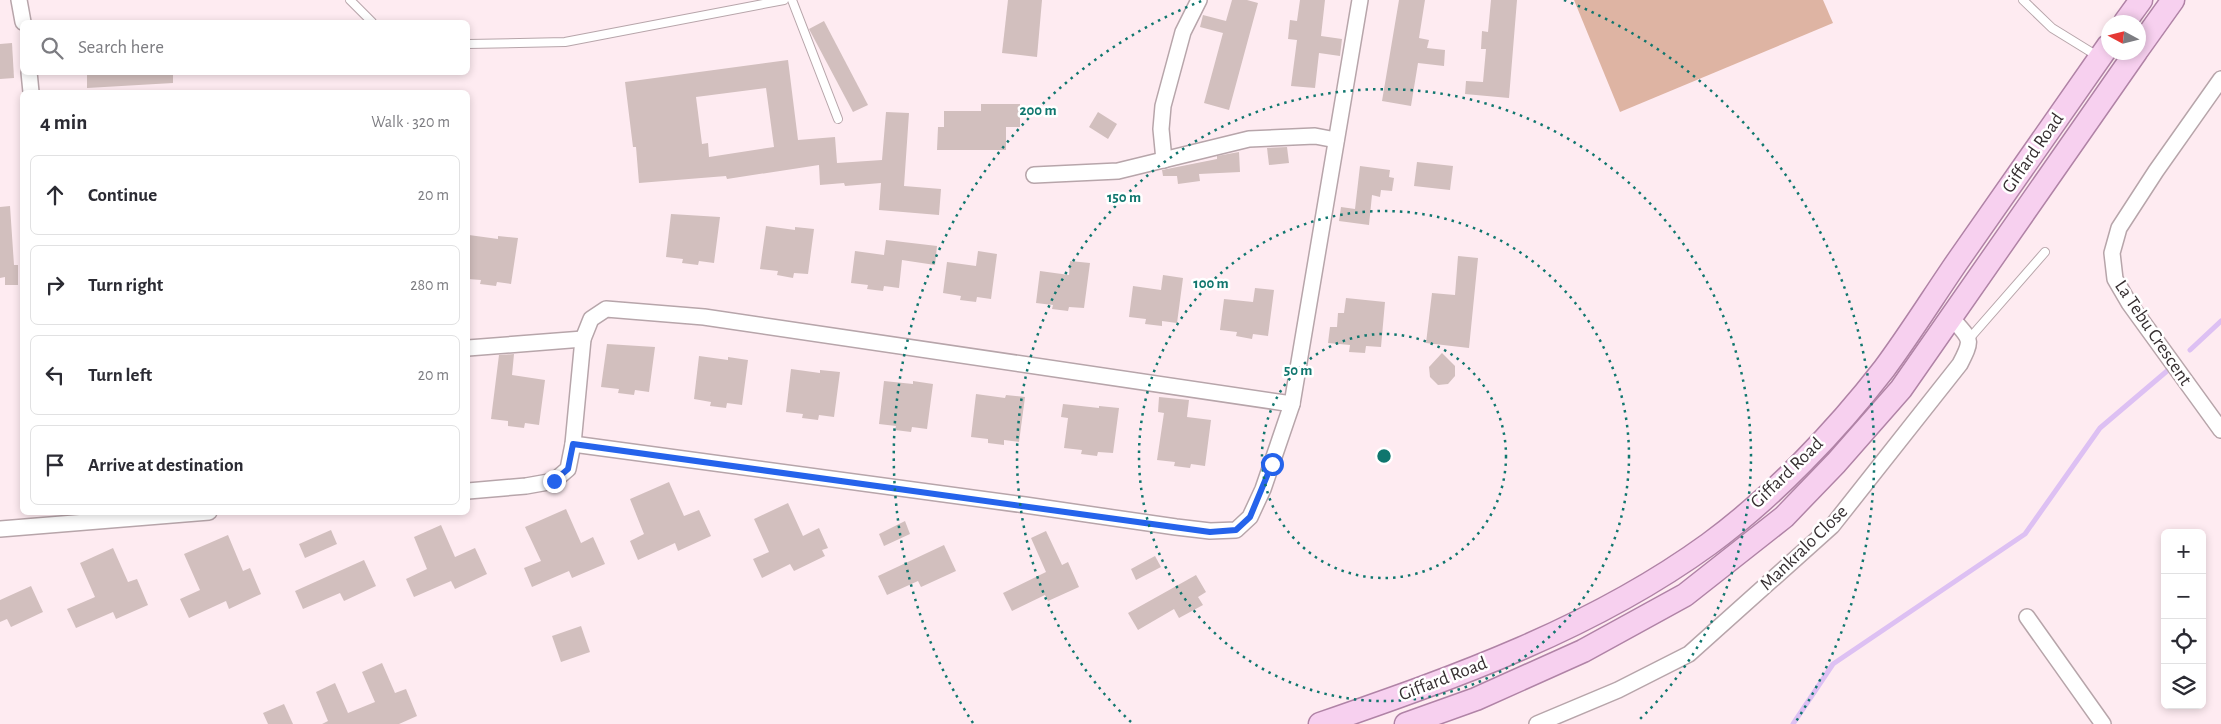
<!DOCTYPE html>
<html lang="en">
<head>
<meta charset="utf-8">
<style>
	body { margin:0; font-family:"Alegreya Sans",sans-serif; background:#f7f7f7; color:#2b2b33 }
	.controls { position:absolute; right:15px; bottom:15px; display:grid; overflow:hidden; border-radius:8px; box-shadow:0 2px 8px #0003 }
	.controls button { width:45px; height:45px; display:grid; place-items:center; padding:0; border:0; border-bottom:1px solid #e1e1e2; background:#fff; color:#2b2b33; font:25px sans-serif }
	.compass { position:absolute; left:2101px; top:15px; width:45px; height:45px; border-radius:50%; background:#fff; box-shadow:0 2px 8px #0003; rotate:277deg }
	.stop { position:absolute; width:15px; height:15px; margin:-11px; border:4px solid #2563eb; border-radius:50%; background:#fff }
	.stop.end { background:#2563eb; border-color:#fff; box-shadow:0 1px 5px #0008 }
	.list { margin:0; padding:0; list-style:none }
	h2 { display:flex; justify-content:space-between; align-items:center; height:65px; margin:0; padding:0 20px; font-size:21px }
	h2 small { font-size:16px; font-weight:400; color:#7c7c81 }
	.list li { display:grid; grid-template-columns:32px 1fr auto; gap:15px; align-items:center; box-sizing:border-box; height:80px; margin:0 10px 10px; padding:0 10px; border:1px solid #e1e1e2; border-radius:8px }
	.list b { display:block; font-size:19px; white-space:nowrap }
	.list em { font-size:16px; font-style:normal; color:#7c7c81 }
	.icon { flex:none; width:28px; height:28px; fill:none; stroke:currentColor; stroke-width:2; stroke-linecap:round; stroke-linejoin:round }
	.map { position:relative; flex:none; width:2221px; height:724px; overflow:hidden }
	.search { position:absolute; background:#fff; box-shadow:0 2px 8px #0003; left:20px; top:20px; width:450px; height:55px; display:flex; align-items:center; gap:12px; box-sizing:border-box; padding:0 18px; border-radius:8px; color:#7c7c81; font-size:19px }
	.panel { position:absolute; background:#fff; box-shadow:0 2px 8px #0003; left:20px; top:90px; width:450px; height:425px; border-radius:8px }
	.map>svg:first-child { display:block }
	.green { fill:#deb4a3 }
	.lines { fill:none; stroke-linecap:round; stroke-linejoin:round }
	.stream { stroke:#ddc0f3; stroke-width:5 }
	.building { fill:#d2bfbe; fill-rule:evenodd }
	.lane-casing { stroke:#b7a5aa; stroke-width:10 }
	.street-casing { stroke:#b7a5aa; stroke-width:18 }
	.primary-casing { stroke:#b083a6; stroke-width:25 }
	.lane { stroke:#fff; stroke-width:8 }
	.street { stroke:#fff; stroke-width:15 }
	.primary { stroke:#f7d0ef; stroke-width:22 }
	.route { stroke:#2563eb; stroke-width:6 }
	.ring { fill:none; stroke:#0f766e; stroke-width:2.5; stroke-dasharray:2.5 5 }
	.labels { text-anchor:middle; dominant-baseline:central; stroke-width:5; stroke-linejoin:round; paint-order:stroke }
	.street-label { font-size:19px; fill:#362f31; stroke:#fff }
	.centre { fill:#0f766e; stroke:#fff; stroke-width:2.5 }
	.ring-label { font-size:15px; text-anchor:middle; font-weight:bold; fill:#0f766e; stroke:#fff; stroke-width:5; stroke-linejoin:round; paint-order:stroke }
</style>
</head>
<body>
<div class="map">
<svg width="2221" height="724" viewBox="0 0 2221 724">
	<rect width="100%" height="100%" fill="#feebf1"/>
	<!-- green -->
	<polygon class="green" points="1574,0 1823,0 1833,23 1620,112"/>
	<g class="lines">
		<!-- stream -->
		<g class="stream">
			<polyline points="2190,350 2221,321"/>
			<polyline points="1793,724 1833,664 2025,534 2100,428 2167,371"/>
		</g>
	</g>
	<!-- building -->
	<g class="building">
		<polygon points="1008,0 1042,0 1037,57 1002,53"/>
		<polygon points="1232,0 1247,0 1258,3 1229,110 1204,103 1223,33 1200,27 1203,15 1226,21"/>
		<polygon points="1300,0 1325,0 1321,36 1342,39 1340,56 1319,53 1315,88 1291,86 1297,40 1288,39 1290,20 1297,21"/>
		<polygon points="1399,0 1425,0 1419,38 1429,40 1427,48 1445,50 1444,66 1418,63 1411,106 1382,101"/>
		<polygon points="1491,0 1517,0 1509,98 1465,94 1466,81 1483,82 1486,49 1481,49 1482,31 1488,32"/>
		<polygon points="824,21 868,105 853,112 809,29"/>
		<polygon points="12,43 14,78 0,79 0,44"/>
		<path d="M788,60L798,140L835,137L837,163L882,160L886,112L909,113L904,186L941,189L939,215L879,210L881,183L845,186L844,183L820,185L819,165L727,179L726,176L639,183L636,147H633L625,82ZM766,88L774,147L709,157L708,143L702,144L696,97Z"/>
		<polygon points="87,72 173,72 173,83 87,88"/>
		<polygon points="981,104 1020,104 1020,127 1006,127 1006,150 937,150 938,127 944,127 944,111 981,111"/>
		<polygon points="1098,112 1117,124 1108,139 1089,127"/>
		<polygon points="1287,147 1289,163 1269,165 1267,148"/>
		<polygon points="1239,152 1240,172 1199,174 1200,181 1178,184 1177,176 1163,176 1162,170 1217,159 1217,156"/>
		<polygon points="1417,162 1453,166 1450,190 1414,186"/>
		<polygon points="1360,166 1390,170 1389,177 1394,178 1392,191 1381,190 1380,197 1372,195 1369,225 1339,221 1341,207 1355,209"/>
		<polygon points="10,206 14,265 18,265 18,285 5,285 5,277 0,278 0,207"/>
		<polygon points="671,214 720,217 714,263 699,261 698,265 682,263 683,259 666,257"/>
		<polygon points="766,226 795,230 795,227 814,229 808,274 794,273 793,278 777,275 778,271 760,269"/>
		<polygon points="469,235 498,239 498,236 518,238 511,284 497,282 496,286 480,284 481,280 468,279"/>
		<polygon points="886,240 937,246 935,265 902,260 899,288 884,286 883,291 867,289 868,285 851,283 855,251 884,255"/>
		<polygon points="978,251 997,254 991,299 977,297 976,302 960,300 961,296 943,293 947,262 976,266"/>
		<polygon points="1458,256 1478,258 1469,348 1426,343 1432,293 1455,295"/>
		<polygon points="1070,261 1090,263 1084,308 1069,307 1068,311 1052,309 1053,305 1036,303 1040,271 1069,275"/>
		<polygon points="1163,275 1183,278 1177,323 1162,321 1162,326 1145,324 1146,319 1129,317 1133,286 1161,290"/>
		<polygon points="1255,288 1274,290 1268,336 1253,334 1252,339 1236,336 1237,332 1220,330 1224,299 1253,302"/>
		<polygon points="1346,298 1385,302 1381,347 1366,346 1365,353 1349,352 1350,345 1328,343 1330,327 1337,327 1338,313 1344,313"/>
		<polygon points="607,344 655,347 649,392 635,390 634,395 618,393 619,389 601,387"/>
		<polygon points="1442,353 1455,366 1455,376 1448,384 1438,385 1430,377 1429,367"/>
		<polygon points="514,354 512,375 545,380 539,425 525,423 524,428 508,426 508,421 491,419 499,355"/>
		<polygon points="699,356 728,360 728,357 748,360 742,405 727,403 726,408 710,406 711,402 694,399"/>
		<polygon points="791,369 820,373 820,370 840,372 834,417 819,415 818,420 802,418 803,414 786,412"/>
		<polygon points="884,381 913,384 913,381 933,384 927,429 912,427 911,432 895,430 896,426 879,424"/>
		<polygon points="976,394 1005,398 1006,395 1025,397 1019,442 1004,440 1004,445 988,443 988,439 971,437"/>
		<polygon points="1159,397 1189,400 1187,417 1211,420 1205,466 1191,464 1190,468 1174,466 1175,462 1157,460 1164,413 1158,412"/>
		<polygon points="1063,404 1099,408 1099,406 1119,408 1113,453 1098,452 1097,456 1081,454 1082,450 1064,448 1068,418 1061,417"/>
		<polygon points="669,482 684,516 699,510 711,536 678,551 675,543 638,560 630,541 644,534 630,499"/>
		<polygon points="788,503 803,536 819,528 828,548 822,550 825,556 794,571 790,564 762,578 753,559 769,552 754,519"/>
		<polygon points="566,509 581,543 593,537 605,564 572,578 569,571 532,587 524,568 541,561 525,527"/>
		<polygon points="905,521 910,534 884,546 879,534"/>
		<polygon points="441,525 455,557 475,548 487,574 455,589 451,581 414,597 406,579 427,569 414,537"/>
		<polygon points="331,530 337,544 305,558 299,544"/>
		<polygon points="1046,531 1062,565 1068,562 1079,587 1048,601 1045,595 1012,611 1003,593 1046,572 1031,538"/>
		<polygon points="228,535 243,571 250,568 261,594 229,609 226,601 189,618 180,599 200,590 184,554"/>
		<polygon points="944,545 956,571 921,587 918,581 887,595 878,576"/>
		<polygon points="113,548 128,582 137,579 148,605 116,619 113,612 76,628 67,609 95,597 80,563"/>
		<polygon points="1155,556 1161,567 1136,580 1131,569"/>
		<polygon points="364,560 376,586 344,601 340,593 303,609 295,591"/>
		<polygon points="1196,575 1206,592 1198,597 1203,605 1179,618 1174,609 1138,630 1128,613"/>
		<polygon points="31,586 43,612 11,627 7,619 0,622 0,600"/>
		<polygon points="581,626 590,652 561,662 552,636"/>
		<polygon points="382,663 395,693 406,689 417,716 399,724 322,724 328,721 316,692 335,683 348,713 375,702 362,672"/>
		<polygon points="284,704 293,724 268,724 263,713"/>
	</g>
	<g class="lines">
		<!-- lane casing -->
		<g class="lane-casing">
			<g id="lane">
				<polyline points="350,0 372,22"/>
				<polyline points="792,0 838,119"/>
				<polyline points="2023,0 2052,28 2099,57"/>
				<polyline points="468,44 565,42 784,0"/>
				<polyline points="1969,339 2045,252"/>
			</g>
		</g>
		<!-- street casing -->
		<g class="street-casing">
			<g id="street">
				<polyline points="19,0 23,22"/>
				<polyline points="29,72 31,92"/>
				<polyline points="2221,79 2156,171 2119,228 2112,253 2115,279 2129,303 2221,430"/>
				<polyline points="1164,160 1161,129 1163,106 1183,32 1199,0"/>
				<polyline points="1034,175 1118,171 1249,139 1315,136 1336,140"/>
				<polyline points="468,348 583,339"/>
				<polyline points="573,444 1025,505 1176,527 1210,531 1236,530 1250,517 1263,489 1292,404 1360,0"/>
				<polyline points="468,491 526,486 554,481 568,469 573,444 583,339 591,319 606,309 704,317 1292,404"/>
				<polyline points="0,529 209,512"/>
				<polyline points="2027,617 2103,724"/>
				<path d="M1537,724L1618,690L1689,654L1832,526L1960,364C1974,337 1970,340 1952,318"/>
			</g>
		</g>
		<!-- primary casing -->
		<g class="primary-casing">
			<g id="primary">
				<polyline points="2125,22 2141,0"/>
				<polyline points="2138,49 2173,0"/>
				<path d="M1320,724C1456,677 1592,629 1709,544C1773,497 1836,431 1884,369C1910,334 1933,297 1957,262C2008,190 2058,118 2108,46"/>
				<polyline points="1406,724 1476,699 1583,651 1685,595 1784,517 1836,463 1901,389 2136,52"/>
			</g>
		</g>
		<!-- lane -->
		<use href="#lane" class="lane"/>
		<!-- street -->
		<use href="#street" class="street"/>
		<!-- primary -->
		<use href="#primary" class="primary"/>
	</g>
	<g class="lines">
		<!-- route -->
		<polyline class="route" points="554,481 568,469 573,444 1210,532 1236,530 1250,517 1272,464"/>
	</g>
	<!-- distance rings -->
	<g class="ring">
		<circle cx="1384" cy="456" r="122"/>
		<circle cx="1384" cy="456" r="245"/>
		<path d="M1131 722A367 367 0 1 1 1637 722"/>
		<path d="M973 723A490 490 0 0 1 1204 0M1564 0A490 490 0 0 1 1795 723"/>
	</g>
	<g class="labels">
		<!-- street labels -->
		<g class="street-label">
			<text transform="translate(2033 153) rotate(-55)">Giffard Road</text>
			<text transform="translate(2153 333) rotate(56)">La Tebu Crescent</text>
			<text transform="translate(1787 473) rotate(-44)">Giffard Road</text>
			<text transform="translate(1804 548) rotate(-44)">Mankralo Close</text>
			<text transform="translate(1443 679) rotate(-21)">Giffard Road</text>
		</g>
	</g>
	<circle cx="1384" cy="456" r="8" class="centre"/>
	<g class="ring-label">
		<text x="1038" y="115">200 m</text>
		<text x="1124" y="202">150 m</text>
		<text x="1211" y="288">100 m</text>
		<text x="1298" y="375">50 m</text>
	</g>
</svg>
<div class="controls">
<button>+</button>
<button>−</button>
<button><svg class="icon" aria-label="locate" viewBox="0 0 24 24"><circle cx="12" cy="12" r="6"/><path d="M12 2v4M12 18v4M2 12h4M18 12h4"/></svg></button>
<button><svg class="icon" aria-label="layers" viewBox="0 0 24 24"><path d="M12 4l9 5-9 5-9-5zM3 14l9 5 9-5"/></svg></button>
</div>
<svg class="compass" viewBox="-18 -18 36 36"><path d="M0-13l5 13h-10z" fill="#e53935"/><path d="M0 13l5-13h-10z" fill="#7c7c81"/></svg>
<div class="stop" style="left:1272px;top:464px"></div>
<div class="stop end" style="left:554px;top:481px"></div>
<div class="search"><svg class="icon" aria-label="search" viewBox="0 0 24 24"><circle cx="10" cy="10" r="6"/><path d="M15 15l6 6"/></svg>Search here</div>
<section class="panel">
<h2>4 min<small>Walk · 320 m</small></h2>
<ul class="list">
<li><svg class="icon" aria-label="ahead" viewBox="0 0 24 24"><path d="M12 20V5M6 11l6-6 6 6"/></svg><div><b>Continue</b></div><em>20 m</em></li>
<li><svg class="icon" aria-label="right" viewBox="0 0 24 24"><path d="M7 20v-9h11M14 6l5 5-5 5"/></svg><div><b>Turn right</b></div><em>280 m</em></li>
<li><svg class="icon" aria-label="left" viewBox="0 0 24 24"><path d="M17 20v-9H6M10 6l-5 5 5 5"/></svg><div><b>Turn left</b></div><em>20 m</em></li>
<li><svg class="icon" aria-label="arrive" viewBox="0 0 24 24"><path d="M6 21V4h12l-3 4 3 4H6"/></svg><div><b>Arrive at destination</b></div></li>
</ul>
</section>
</div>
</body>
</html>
